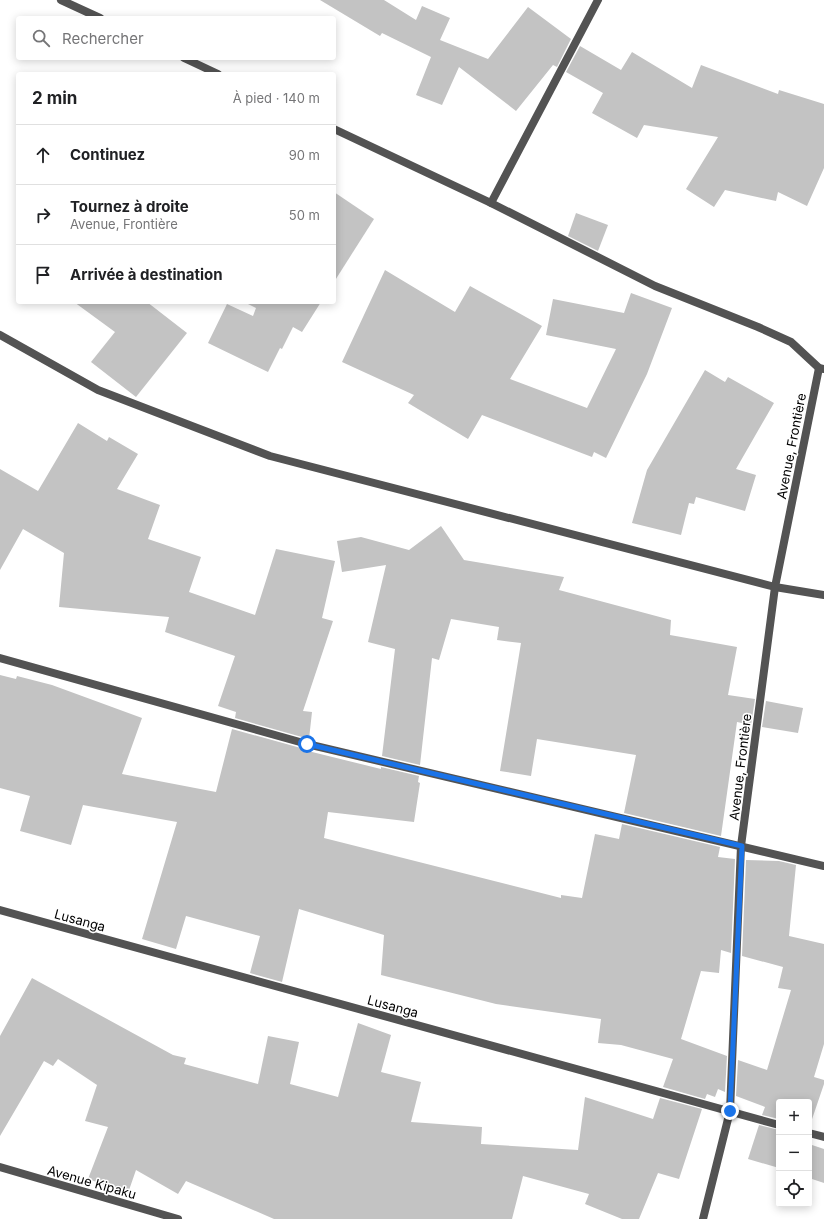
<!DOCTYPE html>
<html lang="fr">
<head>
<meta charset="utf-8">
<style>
	body { margin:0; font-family:Inter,sans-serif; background:#f6f6f6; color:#202124 }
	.controls { position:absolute; right:12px; bottom:12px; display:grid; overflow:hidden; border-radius:4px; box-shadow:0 2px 10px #0003 }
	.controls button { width:36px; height:36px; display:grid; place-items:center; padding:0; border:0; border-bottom:1px solid #e0e0e0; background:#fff; color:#202124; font:20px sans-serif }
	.stop { position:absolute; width:12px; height:12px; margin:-9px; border:3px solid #1a73e8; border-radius:50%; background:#fff }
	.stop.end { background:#1a73e8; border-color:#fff; box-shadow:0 1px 4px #0008 }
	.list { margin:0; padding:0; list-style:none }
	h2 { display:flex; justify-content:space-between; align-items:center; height:52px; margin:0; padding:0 16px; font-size:17px }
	h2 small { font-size:13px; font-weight:400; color:#757577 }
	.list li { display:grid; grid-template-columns:26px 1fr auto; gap:12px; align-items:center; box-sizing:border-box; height:60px; padding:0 16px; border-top:1px solid #e0e0e0 }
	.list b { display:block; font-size:15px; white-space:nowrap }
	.list p { margin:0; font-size:13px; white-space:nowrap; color:#757577 }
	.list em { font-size:13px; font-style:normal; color:#757577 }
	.icon { flex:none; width:22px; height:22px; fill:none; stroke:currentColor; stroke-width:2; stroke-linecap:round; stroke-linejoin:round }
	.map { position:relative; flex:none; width:824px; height:1219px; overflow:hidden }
	.search { position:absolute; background:#fff; box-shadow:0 2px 10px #0003; left:16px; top:16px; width:320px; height:44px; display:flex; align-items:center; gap:10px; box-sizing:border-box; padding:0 14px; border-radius:4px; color:#757577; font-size:15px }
	.panel { position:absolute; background:#fff; box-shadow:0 2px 10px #0003; left:16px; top:72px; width:320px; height:232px; border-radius:4px }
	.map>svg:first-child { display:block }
	.building { fill:#c3c3c3 }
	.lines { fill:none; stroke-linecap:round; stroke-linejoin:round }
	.street { stroke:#535353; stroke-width:8 }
	.route { stroke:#1a73e8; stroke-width:5 }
	.labels { text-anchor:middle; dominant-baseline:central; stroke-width:3; stroke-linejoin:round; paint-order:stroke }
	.street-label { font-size:13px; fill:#000; stroke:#fff }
</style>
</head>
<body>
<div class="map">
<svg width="824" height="1219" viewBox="0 0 824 1219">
	<rect width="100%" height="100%" fill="#fff"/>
	<!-- building -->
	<g class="building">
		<polygon points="320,0 384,0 416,20 422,6 450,18 440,40 488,59 528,7 571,39 557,67 553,65 516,111 459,67 442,105 416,95 431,57 382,33 380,36"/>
		<polygon points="580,46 621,70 632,52 692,88 701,65 778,94 779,90 824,104 824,168 807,206 778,192 776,201 725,190 714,207 686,189 718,137 644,125 637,138 592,113 603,93 566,72"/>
		<polygon points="334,192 374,219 334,282"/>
		<polygon points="576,213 608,225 598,251 568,236"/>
		<polygon points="385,270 455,312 470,286 542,326 510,379 587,408 616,349 546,335 553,299 624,313 631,293 672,308 647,374 606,458 594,452 592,457 482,415 468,439 408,403 414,395 342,362"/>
		<polygon points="74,302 147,302 187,333 136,397 91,362 115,332"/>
		<polygon points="244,302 321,302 302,332 293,327 282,349 280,348 268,372 208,343 227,304 253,316 256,308"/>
		<polygon points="705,370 725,382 728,377 774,403 736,469 756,475 745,511 696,497 694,504 689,503 681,535 632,523 647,470"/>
		<polygon points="78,423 107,441 109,437 138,454 117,489 160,505 148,539 201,557 189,592 255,615 276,549 335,561 322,618 333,621 303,711 312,712 309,739 235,718 236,712 218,706 235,656 165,632 169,617 59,607 64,553 23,529 0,570 0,469 38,491"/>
		<polygon points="441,526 464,560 564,577 559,590 671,620 670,635 737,647 728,695 755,699 751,725 737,722 721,836 624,813 636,755 537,739 531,776 500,771 521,643 497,640 499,627 451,619 439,660 432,658 420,765 382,756 395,649 368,642 386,565 342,572 337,541 361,537 409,550"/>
		<polygon points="0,675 16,679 17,676 52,685 142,718 122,774 216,792 232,729 308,750 308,751 381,769 381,767 419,776 418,782 420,783 414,822 328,812 324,838 561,898 561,895 582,898 595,834 619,839 622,824 720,847 718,857 735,859 731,953 721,950 719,973 701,971 681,1039 727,1056 725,1092 718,1089 715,1097 707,1094 705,1099 663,1087 673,1059 621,1045 598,1043 601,1019 496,1004 381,975 384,935 299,909 282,982 250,973 260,936 186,916 176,949 142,939 177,822 83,805 71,845 20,831 30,796 0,788"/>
		<polygon points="766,701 803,708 798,733 762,727"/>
		<polygon points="746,860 779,861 796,865 789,936 824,944 824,1044 814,1077 824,1080 824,1084 809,1128 809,1102 779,1102 779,1119 762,1115 765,1107 736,1096 738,1060 767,1070 791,990 778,988 783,967 742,956"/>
		<polygon points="32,978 173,1055 186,1058 184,1064 258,1084 268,1036 299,1042 290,1084 338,1097 358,1023 391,1035 381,1072 421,1082 411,1122 482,1127 481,1144 578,1150 585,1097 653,1119 660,1098 702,1109 679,1179 658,1173 639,1219 622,1219 585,1204 589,1194 523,1176 512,1219 274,1219 186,1181 178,1194 136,1170 128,1193 88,1179 108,1127 85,1121 97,1085 58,1059 53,1066 44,1061 0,1136 0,1036"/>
		<polygon points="759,1125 779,1130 779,1168 748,1159"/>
		<polygon points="809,1144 824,1149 824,1183 809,1178"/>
	</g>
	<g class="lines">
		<!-- street -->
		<g class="street">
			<polyline points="61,0 100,18"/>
			<polyline points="184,58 218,74"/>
			<polyline points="334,129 491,203 655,286 758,327 791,342 819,368 824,369"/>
			<polyline points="491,203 598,0"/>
			<polyline points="0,335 98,390 270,456 775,587 824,595"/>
			<polyline points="0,658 307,744 824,866"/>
			<polyline points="0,910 779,1125"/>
			<polyline points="809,1133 824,1137"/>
			<polyline points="0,1167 178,1219"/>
			<polyline points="703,1219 730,1111 741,846 775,587 819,368"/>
		</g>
	</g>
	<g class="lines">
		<!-- route -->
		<polyline class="route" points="307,744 742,846 730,1111"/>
	</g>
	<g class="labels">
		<!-- street labels -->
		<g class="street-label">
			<text transform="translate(791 446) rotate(-79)">Avenue, Frontière</text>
			<text transform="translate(740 767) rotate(-83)">Avenue, Frontière</text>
			<text transform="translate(80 920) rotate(15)">Lusanga</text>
			<text transform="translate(393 1006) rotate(15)">Lusanga</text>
			<text transform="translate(92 1182) rotate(16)">Avenue Kipaku</text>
		</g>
	</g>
</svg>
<div class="controls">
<button>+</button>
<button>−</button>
<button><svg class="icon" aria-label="locate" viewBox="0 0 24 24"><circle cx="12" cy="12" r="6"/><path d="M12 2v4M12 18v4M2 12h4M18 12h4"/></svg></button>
</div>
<div class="stop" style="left:307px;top:744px"></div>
<div class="stop end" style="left:730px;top:1111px"></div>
<div class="search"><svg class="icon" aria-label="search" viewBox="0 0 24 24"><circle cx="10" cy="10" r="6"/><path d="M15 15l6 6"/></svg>Rechercher</div>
<section class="panel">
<h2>2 min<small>À pied · 140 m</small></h2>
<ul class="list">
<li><svg class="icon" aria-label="ahead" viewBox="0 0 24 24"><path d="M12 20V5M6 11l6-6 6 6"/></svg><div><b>Continuez</b></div><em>90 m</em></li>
<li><svg class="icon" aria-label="right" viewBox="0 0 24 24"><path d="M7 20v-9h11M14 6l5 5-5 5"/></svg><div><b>Tournez à droite</b><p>Avenue, Frontière</p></div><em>50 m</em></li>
<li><svg class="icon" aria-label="arrive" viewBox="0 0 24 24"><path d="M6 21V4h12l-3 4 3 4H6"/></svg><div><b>Arrivée à destination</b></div></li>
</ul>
</section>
</div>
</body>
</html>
